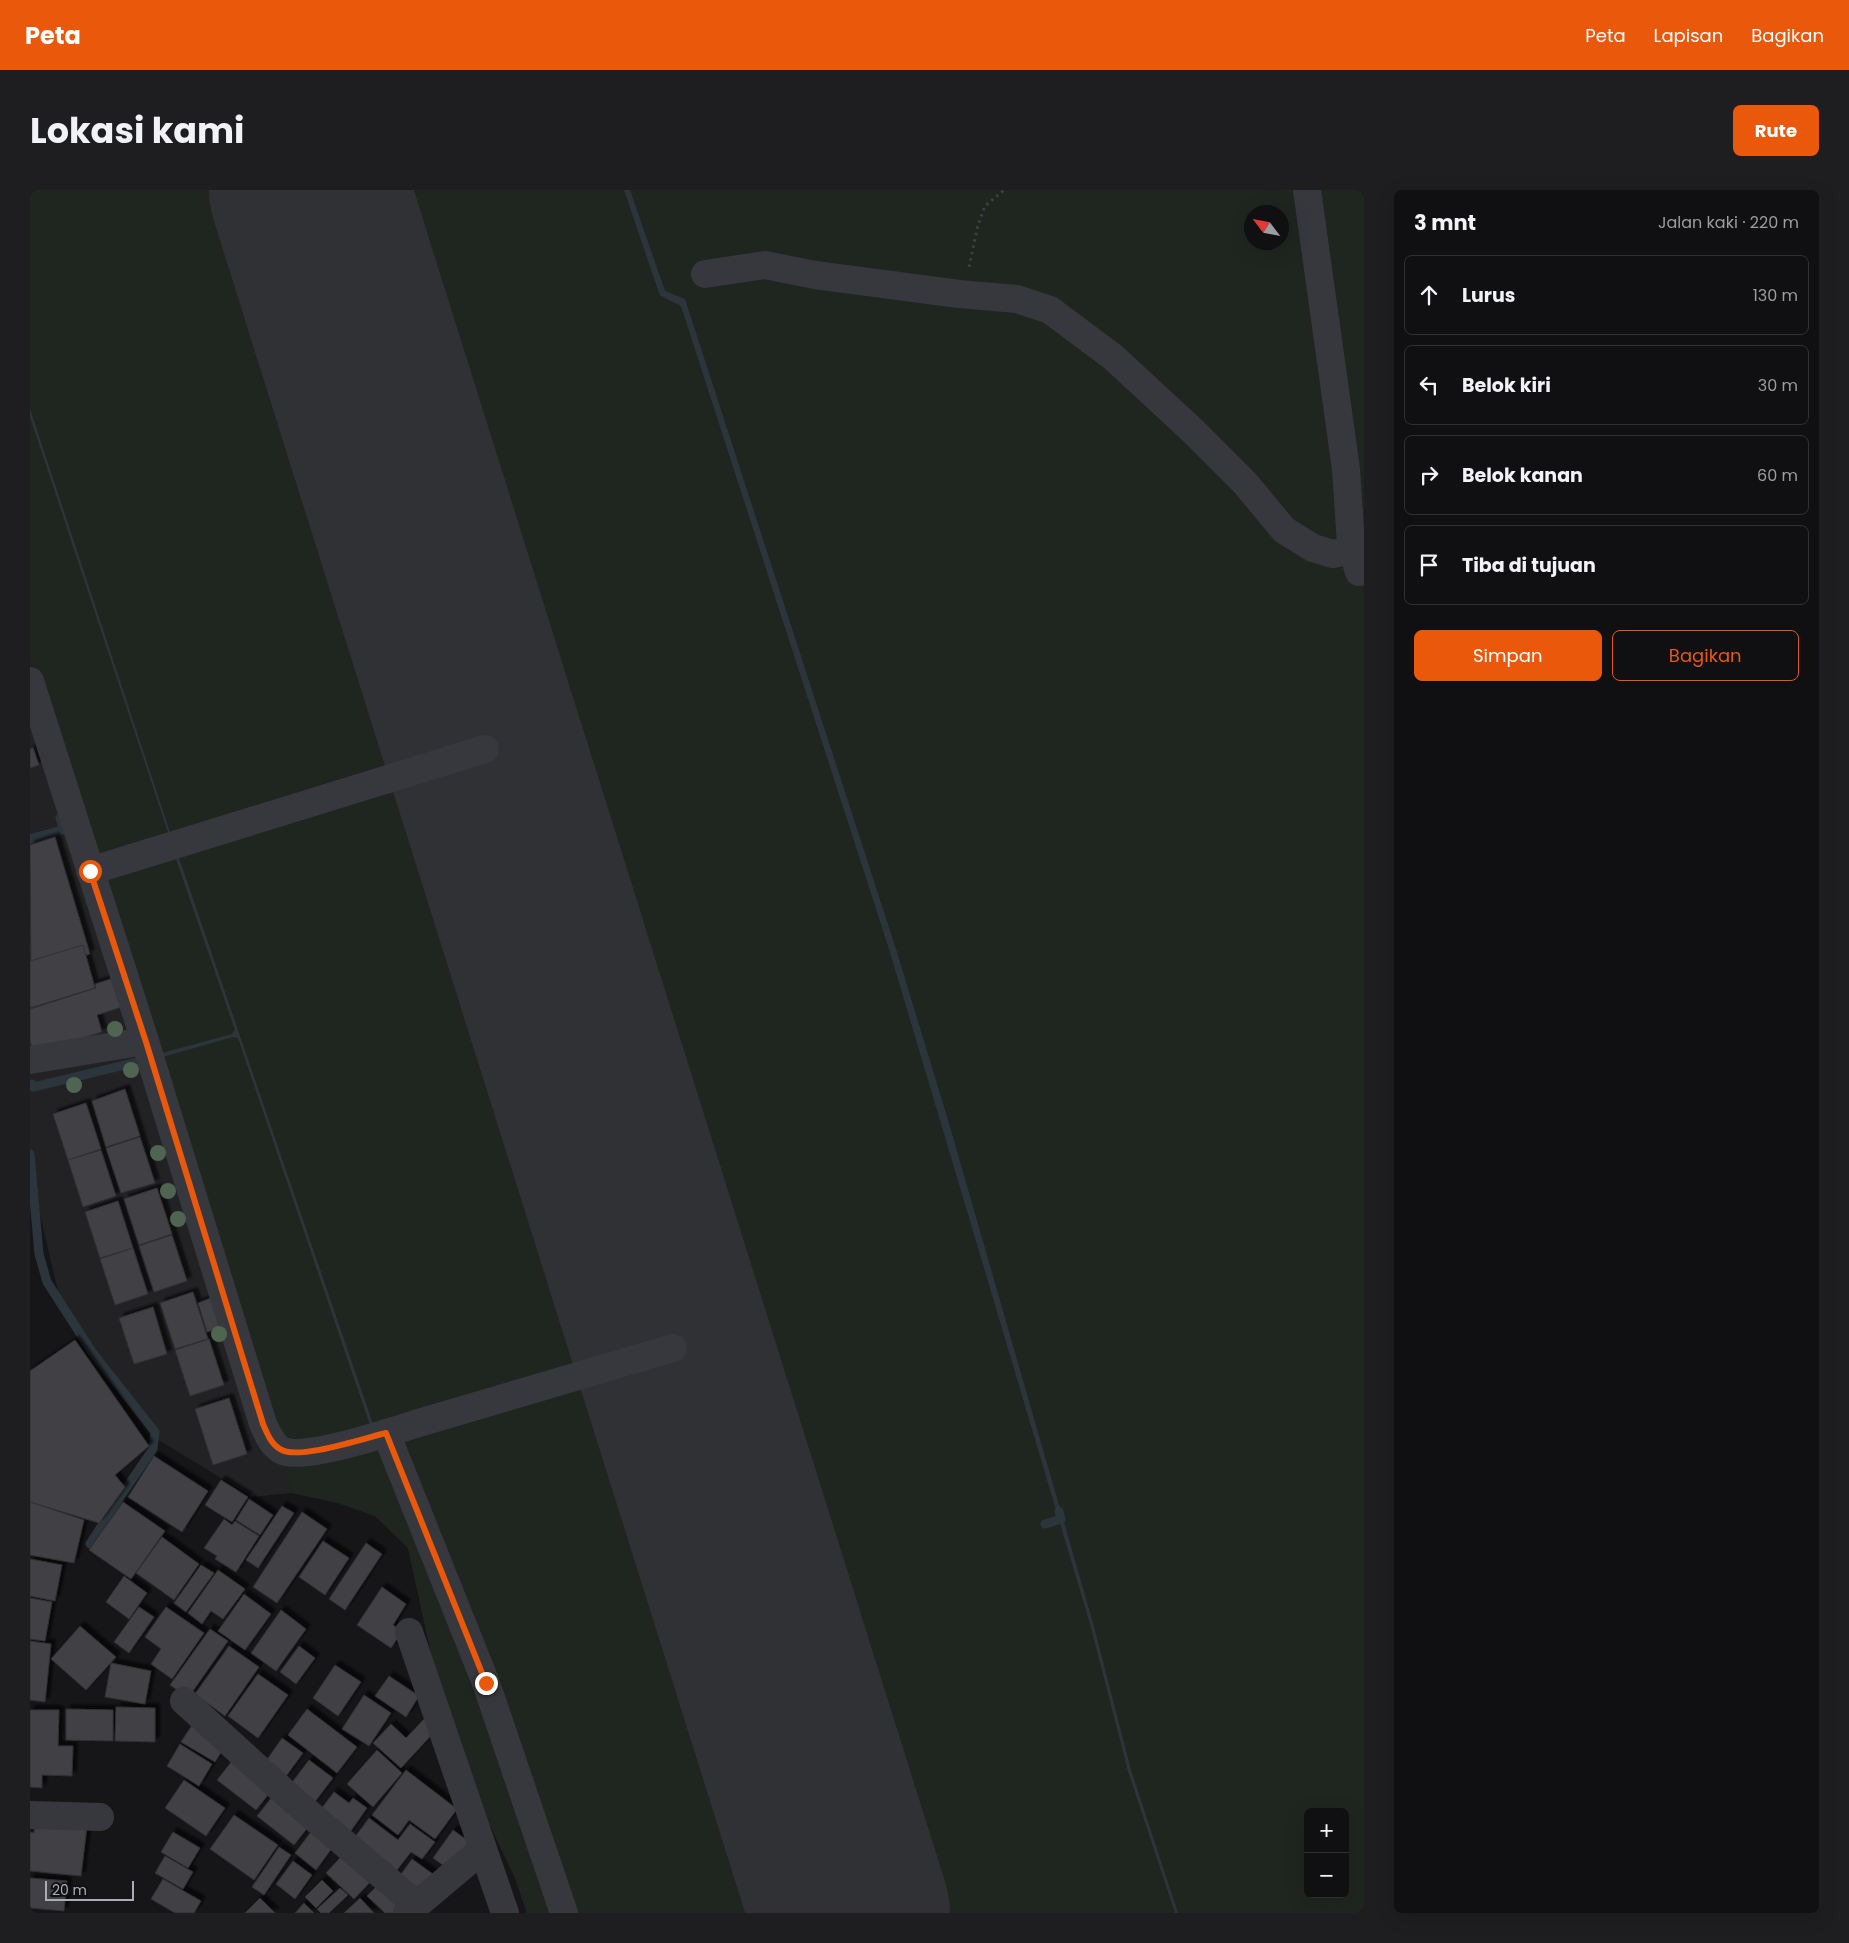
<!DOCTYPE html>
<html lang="id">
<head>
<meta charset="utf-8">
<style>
	body { margin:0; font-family:Poppins,sans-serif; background:#1e1e20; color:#f1f3f6 }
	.controls { position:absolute; right:15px; bottom:15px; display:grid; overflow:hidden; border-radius:8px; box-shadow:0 5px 20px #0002 }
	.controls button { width:45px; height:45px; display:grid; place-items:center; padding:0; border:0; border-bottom:1px solid #303032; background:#101012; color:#f1f3f6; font:25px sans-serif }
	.compass { position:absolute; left:1214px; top:15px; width:45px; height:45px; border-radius:50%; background:#101012; box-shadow:0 5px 20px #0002; rotate:302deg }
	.scale { position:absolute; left:15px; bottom:12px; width:89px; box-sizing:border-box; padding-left:5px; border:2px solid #a8adb8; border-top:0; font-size:14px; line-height:18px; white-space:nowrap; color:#a8adb8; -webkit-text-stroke:4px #111113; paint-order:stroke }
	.stop { position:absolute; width:15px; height:15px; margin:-11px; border:4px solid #ea580c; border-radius:50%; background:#fff }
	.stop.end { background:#ea580c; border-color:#fff; box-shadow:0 1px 5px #0008 }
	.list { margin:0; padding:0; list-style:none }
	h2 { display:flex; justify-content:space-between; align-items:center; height:65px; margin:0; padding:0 20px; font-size:21px }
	h2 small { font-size:16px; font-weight:400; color:#9c9d9f }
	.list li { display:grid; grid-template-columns:32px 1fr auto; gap:15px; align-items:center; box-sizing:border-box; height:80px; margin:0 10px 10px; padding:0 10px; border:1px solid #303032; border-radius:8px }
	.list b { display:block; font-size:19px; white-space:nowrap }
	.list em { font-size:16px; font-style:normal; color:#9c9d9f }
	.actions { display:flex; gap:10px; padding:15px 20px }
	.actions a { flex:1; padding:11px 0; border:1px solid #ea580c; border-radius:8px; text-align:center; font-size:18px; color:#ea580c }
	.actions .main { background:#ea580c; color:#fff }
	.icon { flex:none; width:28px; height:28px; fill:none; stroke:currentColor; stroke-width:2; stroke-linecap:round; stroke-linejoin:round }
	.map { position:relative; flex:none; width:1334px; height:1723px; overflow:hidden; border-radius:8px }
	header { display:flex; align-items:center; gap:30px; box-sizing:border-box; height:70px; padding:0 25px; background:#ea580c; color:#fff }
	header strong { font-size:24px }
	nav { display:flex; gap:28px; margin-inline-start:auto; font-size:18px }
	.intro { display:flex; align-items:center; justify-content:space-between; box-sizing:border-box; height:120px; padding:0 30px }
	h1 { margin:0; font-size:35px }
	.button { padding:12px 22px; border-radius:8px; background:#ea580c; color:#fff; font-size:18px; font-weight:700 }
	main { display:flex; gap:30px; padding:0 30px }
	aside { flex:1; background:#101012; border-radius:8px; box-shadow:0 5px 20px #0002 }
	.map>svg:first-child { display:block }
	.built { fill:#222225 }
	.green { fill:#1e261f; fill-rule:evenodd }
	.water { fill:#2c353c }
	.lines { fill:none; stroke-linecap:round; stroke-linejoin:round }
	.stream { stroke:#2c353c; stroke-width:9 }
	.runway { stroke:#303135; stroke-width:200 }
	.building { fill:#404145; stroke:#303034; filter:url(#shadow) }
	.path { stroke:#3d3f44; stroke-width:3; stroke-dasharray:2.5 4; stroke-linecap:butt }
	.minor { stroke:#37383d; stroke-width:28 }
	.tree { fill:#506452 }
	.route { stroke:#ea580c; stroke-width:6 }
</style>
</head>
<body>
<header>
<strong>Peta</strong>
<nav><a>Peta</a><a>Lapisan</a><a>Bagikan</a></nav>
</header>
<div class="intro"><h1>Lokasi kami</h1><a class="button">Rute</a></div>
<main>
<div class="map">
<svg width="1334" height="1723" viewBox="0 0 1334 1723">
	<defs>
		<filter id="shadow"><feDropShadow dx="4.5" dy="-4.5" stdDeviation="1" flood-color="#0009"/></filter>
	</defs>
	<rect width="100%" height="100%" fill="#161618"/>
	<!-- built -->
	<polygon class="built" points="0,0 630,0 1163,1723 497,1723 485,1688 404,1477 378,1358 345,1326 308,1313 262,1303 222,1307 127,1249 34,1126 0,983"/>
	<!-- green -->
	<g class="green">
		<polygon points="0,0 209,0 384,557 378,567 72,663 60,657 0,465"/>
		<path d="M351,0H1334V1723H891ZM1222,22H1252V52H1222ZM1278,1622H1315V1704H1278Z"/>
		<polygon points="386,594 396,599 750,1723 497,1723 485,1688 429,1571 404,1477 378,1358 345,1326 308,1313 262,1303 72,696 78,690"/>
	</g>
	<!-- water -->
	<g class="water">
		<polygon points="594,0 600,0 635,101 655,109 866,759 918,930 1063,1433 1101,1580 1148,1723 1145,1723 1098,1581 1060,1434 859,759 651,116 631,106 629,103"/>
		<polygon points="0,219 140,642 138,642 0,227"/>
		<polygon points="149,668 345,1240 342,1241 208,848 203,847 133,867 132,863 202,844 205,840 146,669"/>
	</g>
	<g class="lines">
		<!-- stream -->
		<g class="stream">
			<polyline points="0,649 32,640 33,638 30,628"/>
			<polyline points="2,894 3,897 111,871"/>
			<polyline points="0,964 9,1064 17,1092 62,1162 125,1242 123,1259 90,1307 60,1354"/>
			<polyline points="1015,1334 1031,1329 1029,1321"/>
		</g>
		<!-- runway -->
		<polyline class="runway" points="279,0 820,1723"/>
	</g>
	<!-- building -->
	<g class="building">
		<polygon points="3,558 9,575 0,578 0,559"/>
		<polygon points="25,647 60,764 1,782 0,655"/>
		<polygon points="53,755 65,798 0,818 0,771"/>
		<polygon points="87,787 95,816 67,825 72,842 4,863 0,851 0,819 66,798 65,794"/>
		<polygon points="95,899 110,946 76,957 62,911"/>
		<polygon points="56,913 71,959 38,970 23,924"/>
		<polygon points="110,947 125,993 91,1003 76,958"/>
		<polygon points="71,960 86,1006 53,1017 38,970"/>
		<polygon points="127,998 142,1044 109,1055 94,1009"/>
		<polygon points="88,1011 103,1058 70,1068 55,1022"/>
		<polygon points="142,1045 157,1091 124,1102 109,1056"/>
		<polygon points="103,1058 118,1104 85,1115 70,1069"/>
		<polygon points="163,1102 178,1149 145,1159 130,1113"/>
		<polygon points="181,1108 191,1137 177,1142 168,1113"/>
		<polygon points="123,1117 137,1164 104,1174 89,1128"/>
		<polygon points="179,1149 194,1195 160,1206 145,1160"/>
		<polygon points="45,1150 119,1256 85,1285 95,1297 69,1333 0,1312 0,1181"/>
		<polygon points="199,1208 217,1264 183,1275 165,1219"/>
		<polygon points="124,1266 178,1301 152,1342 98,1307"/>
		<polygon points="191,1290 218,1307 202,1332 175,1315"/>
		<polygon points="219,1309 243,1325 230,1345 206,1330"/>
		<polygon points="0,1312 54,1330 44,1373 0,1365"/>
		<polygon points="93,1312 135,1341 101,1389 59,1360"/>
		<polygon points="252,1316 264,1323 228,1378 216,1370"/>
		<polygon points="272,1322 297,1339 247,1413 223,1397"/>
		<polygon points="194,1329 202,1335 205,1331 229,1346 206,1382 185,1369 187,1366 174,1358"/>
		<polygon points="132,1347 169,1374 144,1410 106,1383"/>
		<polygon points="293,1351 319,1368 295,1405 269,1387"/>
		<polygon points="336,1353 352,1364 315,1420 299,1409"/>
		<polygon points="0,1369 32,1375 25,1411 0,1406"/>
		<polygon points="171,1375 184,1383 156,1422 144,1413"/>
		<polygon points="188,1380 215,1399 193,1429 181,1421 172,1434 158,1423"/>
		<polygon points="94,1386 117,1403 99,1429 76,1412"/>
		<polygon points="352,1397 376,1414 363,1435 372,1441 361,1458 327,1435"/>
		<polygon points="214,1404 241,1424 215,1460 188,1441"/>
		<polygon points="0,1408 22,1412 15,1451 0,1449"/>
		<polygon points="109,1417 124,1427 99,1463 84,1452"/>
		<polygon points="136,1417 174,1443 142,1489 121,1474 131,1459 115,1447"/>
		<polygon points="251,1420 276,1439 246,1481 221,1463"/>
		<polygon points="50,1436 86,1467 56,1500 21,1469"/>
		<polygon points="180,1439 198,1451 158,1508 140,1495"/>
		<polygon points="0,1451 21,1454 15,1512 0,1510"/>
		<polygon points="199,1456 229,1477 195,1526 165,1504"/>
		<polygon points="269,1456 285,1468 266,1494 250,1482"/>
		<polygon points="81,1473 121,1481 115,1514 75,1507"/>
		<polygon points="305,1475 331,1492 308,1526 283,1508"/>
		<polygon points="228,1484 258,1505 228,1548 198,1526"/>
		<polygon points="359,1486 389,1506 376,1527 345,1506"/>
		<polygon points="334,1505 361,1523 339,1556 312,1539"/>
		<polygon points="86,1517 125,1518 125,1552 85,1551"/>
		<polygon points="36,1519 83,1520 83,1551 36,1550"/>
		<polygon points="277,1519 327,1557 307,1583 258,1545"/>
		<polygon points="0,1520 29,1520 28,1556 43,1556 42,1586 12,1585 12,1598 0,1597"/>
		<polygon points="395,1528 407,1539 371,1578 343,1553 361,1534 376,1548"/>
		<polygon points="164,1532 197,1553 185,1572 151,1552"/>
		<polygon points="252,1548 273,1563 254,1589 234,1574"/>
		<polygon points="150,1554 182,1574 169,1596 137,1576"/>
		<polygon points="347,1560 372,1583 343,1617 317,1594"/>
		<polygon points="206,1566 245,1596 226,1620 187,1590"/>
		<polygon points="279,1570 303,1588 284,1613 260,1595"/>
		<polygon points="376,1580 427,1619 405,1649 379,1630 368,1645 342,1625"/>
		<polygon points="154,1590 195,1618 176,1646 135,1618"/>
		<polygon points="246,1602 283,1631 264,1655 227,1626"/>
		<polygon points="304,1602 319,1613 323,1608 337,1618 318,1645 288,1623"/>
		<polygon points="204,1625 248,1655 224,1690 180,1659"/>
		<polygon points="339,1628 368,1650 380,1634 405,1652 392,1669 381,1662 364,1684 322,1651"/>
		<polygon points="5,1631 57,1636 51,1686 0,1681 0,1642 4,1643"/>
		<polygon points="287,1634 308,1650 286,1680 265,1663"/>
		<polygon points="423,1640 441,1653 421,1681 403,1668"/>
		<polygon points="143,1642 170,1658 158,1678 131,1662"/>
		<polygon points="249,1657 261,1665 234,1705 222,1697"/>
		<polygon points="318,1659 346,1686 324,1709 296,1683"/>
		<polygon points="135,1666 163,1682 153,1699 125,1683"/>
		<polygon points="382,1669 407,1687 394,1706 369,1687"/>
		<polygon points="263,1671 282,1685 265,1709 246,1694"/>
		<polygon points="0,1688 37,1691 34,1721 0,1718"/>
		<polygon points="133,1689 171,1711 164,1723 145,1723 121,1709"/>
		<polygon points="292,1690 303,1701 286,1718 275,1707"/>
		<polygon points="353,1690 378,1714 368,1723 355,1723 337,1706"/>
		<polygon points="310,1698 318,1705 299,1723 291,1723 287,1719"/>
		<polygon points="230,1708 245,1723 215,1723"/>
		<polygon points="330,1708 344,1723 314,1723"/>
		<polygon points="274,1713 284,1723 265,1723"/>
	</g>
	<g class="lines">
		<!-- path -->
		<polyline class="path" points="939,77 948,35 955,16 974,0"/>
		<!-- minor -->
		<g class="minor">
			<polyline points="1277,0 1316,279 1321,355 1329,382 1334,381"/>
			<polyline points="675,84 735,75 785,85 929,104 987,109 1020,120 1083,167 1163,241 1215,293 1254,340 1283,358 1303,364 1323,360"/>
			<path d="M0,491L115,851L233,1234C238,1244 243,1259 256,1262C285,1268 362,1241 392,1232C476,1207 559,1183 643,1158"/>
			<polyline points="60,681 455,559"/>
			<polyline points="0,870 115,851"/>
			<polyline points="356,1243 456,1493 534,1723"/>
			<polyline points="154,1511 263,1610 387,1715"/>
			<polyline points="0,1625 70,1627"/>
			<polyline points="453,1659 475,1723"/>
			<polyline points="377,1723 453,1659 379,1442"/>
		</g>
	</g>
	<!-- trees -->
	<g class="tree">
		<circle cx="85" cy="839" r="8"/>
		<circle cx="101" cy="880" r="8"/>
		<circle cx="44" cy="895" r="8"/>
		<circle cx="128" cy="963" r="8"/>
		<circle cx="138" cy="1001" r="8"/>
		<circle cx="148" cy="1029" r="8"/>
		<circle cx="189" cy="1144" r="8"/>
	</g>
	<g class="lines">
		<!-- route -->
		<path class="route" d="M60,681L116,852L233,1234C237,1243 241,1254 250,1259C267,1271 335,1248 356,1243L456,1493"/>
	</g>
</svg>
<div class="controls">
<button>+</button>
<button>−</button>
</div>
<svg class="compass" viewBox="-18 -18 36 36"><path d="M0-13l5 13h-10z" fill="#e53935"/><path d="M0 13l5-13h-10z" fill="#9c9d9f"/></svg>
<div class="scale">20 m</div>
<div class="stop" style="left:60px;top:681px"></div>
<div class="stop end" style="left:456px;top:1493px"></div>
</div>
<aside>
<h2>3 mnt<small>Jalan kaki · 220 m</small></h2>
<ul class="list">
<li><svg class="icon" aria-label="ahead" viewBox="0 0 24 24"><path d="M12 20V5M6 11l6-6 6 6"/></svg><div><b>Lurus</b></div><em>130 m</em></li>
<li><svg class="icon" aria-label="left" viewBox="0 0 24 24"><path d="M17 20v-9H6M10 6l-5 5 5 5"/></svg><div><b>Belok kiri</b></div><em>30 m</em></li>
<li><svg class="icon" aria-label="right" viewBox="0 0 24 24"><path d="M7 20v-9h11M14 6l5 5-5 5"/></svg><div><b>Belok kanan</b></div><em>60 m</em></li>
<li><svg class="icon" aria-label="arrive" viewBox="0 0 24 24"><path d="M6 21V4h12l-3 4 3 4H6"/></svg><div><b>Tiba di tujuan</b></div></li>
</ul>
<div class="actions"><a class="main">Simpan</a><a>Bagikan</a></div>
</aside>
</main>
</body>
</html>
